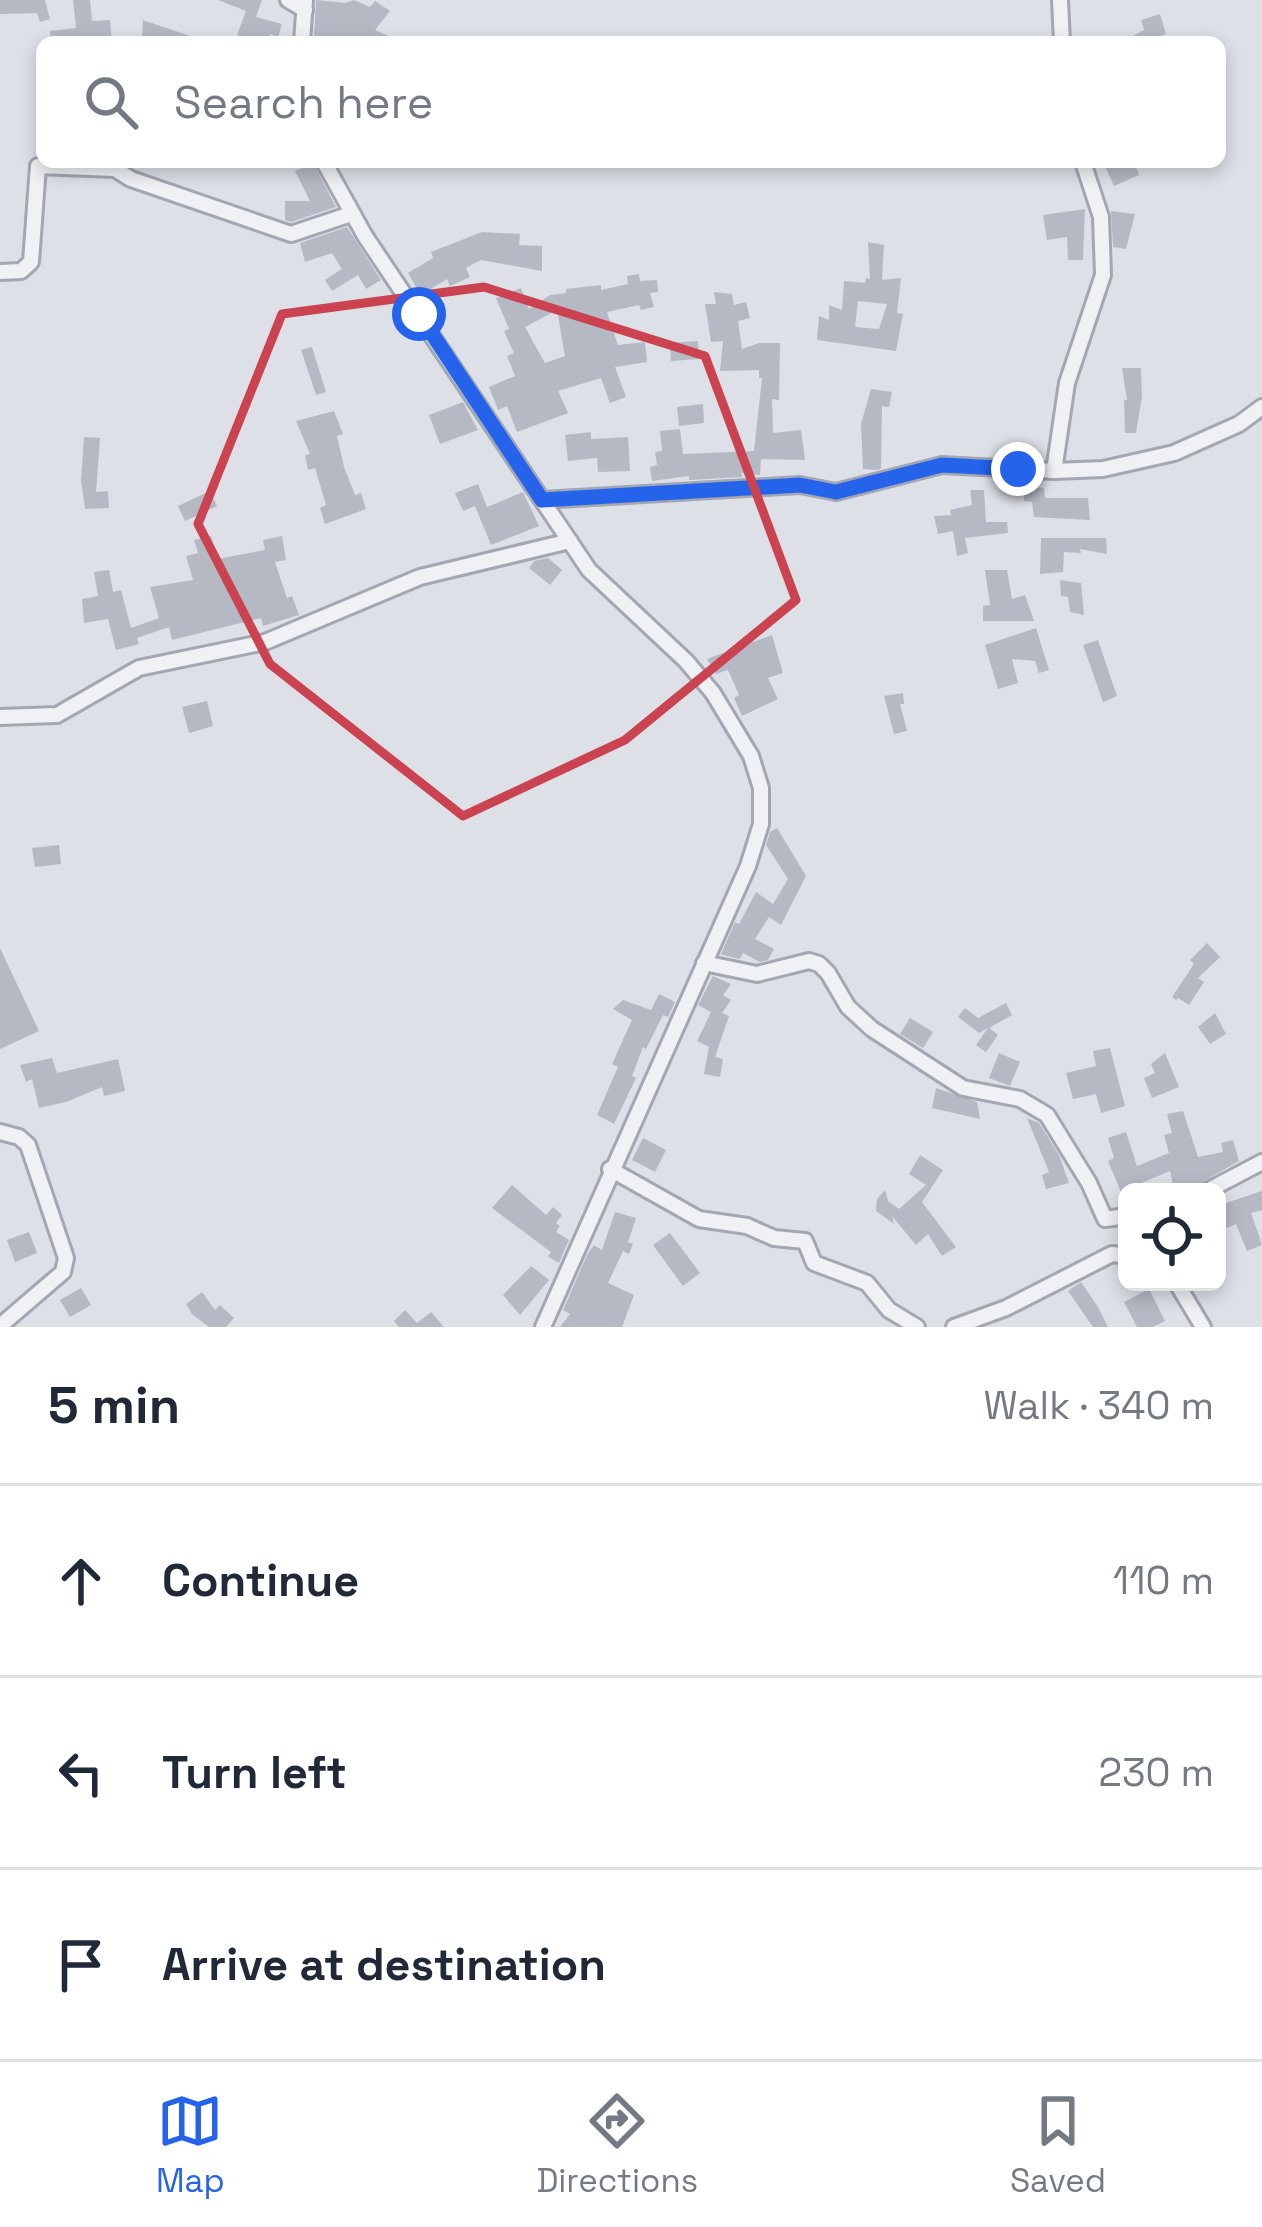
<!DOCTYPE html>
<html lang="en">
<head>
<meta charset="utf-8">
<style>
	body { margin:0; font-family:"Space Grotesk",sans-serif; background:#f2f2f3; color:#1f2937 }
	.controls { position:absolute; right:36px; bottom:36px; display:grid; overflow:hidden; border-radius:18px; box-shadow:0 6px 18px #0003 }
	.controls button { width:108px; height:108px; display:grid; place-items:center; padding:0; border:0; border-bottom:3px solid #e0e1e3; background:#fff; color:#1f2937; font:60px sans-serif }
	.stop { position:absolute; width:36px; height:36px; margin:-27px; border:9px solid #2563eb; border-radius:50%; background:#fff }
	.stop.end { background:#2563eb; border-color:#fff; box-shadow:0 3px 12px #0008 }
	.list { margin:0; padding:0; list-style:none }
	h2 { display:flex; justify-content:space-between; align-items:center; height:156px; margin:0; padding:0 48px; font-size:51px }
	h2 small { font-size:39px; font-weight:400; color:#747a83 }
	.list li { display:grid; grid-template-columns:78px 1fr auto; gap:36px; align-items:center; box-sizing:border-box; height:192px; padding:0 48px; border-top:3px solid #e0e1e3 }
	.list b { display:block; font-size:45px; white-space:nowrap }
	.list em { font-size:39px; font-style:normal; color:#747a83 }
	.icon { flex:none; width:66px; height:66px; fill:none; stroke:currentColor; stroke-width:2; stroke-linecap:round; stroke-linejoin:round }
	.map { position:relative; flex:none; width:1262px; height:1327px; overflow:hidden }
	.search { position:absolute; background:#fff; box-shadow:0 6px 18px #0003; left:36px; right:36px; top:36px; height:132px; display:flex; align-items:center; gap:30px; box-sizing:border-box; padding:0 42px; border-radius:18px; color:#747a83; font-size:45px }
	.sheet { height:732px; background:#fff }
	nav { display:flex; justify-content:space-around; align-items:center; box-sizing:border-box; height:168px; border-top:3px solid #e0e1e3; background:#fff; font-size:33px; color:#747a83 }
	nav a { display:grid; justify-items:center; gap:6px }
	nav .on { color:#2563eb }
	.map>svg:first-child { display:block }
	.building { fill:#b4b9c3; fill-rule:evenodd }
	.lines { fill:none; stroke-linecap:round; stroke-linejoin:round }
	.minor-casing { stroke:#a3a7b1; stroke-width:20 }
	.minor { stroke:#f0f1f5; stroke-width:14 }
	.route { stroke:#2563eb; stroke-width:15 }
	.marked { fill:none; stroke:#cb4251; stroke-width:9; stroke-linejoin:round }
</style>
</head>
<body>
<div class="map">
<svg width="1262" height="1327" viewBox="0 0 1262 1327">
	<rect width="100%" height="100%" fill="#dde0e7"/>
	<!-- building -->
	<g class="building">
		<polygon points="0,0 45,0 50,19 40,22 37,13 0,14"/>
		<polygon points="73,0 90,0 92,21 110,20 112,42 50,42 50,31 76,28"/>
		<polygon points="218,0 262,0 256,17 282,24 278,37 270,34 269,42 257,42 237,35 246,11"/>
		<polygon points="316,0 345,3 354,0 370,7 375,1 390,11 375,30 402,42 322,42 314,37"/>
		<polygon points="1160,14 1166,34 1142,42 1121,42 1144,30 1141,20"/>
		<polygon points="143,20 193,37 192,40 142,39"/>
		<polygon points="1103,162 1134,162 1139,175 1114,186"/>
		<polygon points="313,163 336,207 291,222 285,220 285,201 310,201 295,171"/>
		<polygon points="1085,209 1083,260 1068,260 1067,237 1047,240 1043,215"/>
		<polygon points="1111,211 1135,214 1126,249 1113,247"/>
		<polygon points="347,227 381,280 366,289 358,275 332,291 325,280 342,269 332,253 305,262 300,243"/>
		<polygon points="482,232 520,234 519,245 542,246 542,271 481,260 466,268 470,277 450,286 447,279 421,295 408,273 433,258 431,252"/>
		<path d="M868,242L884,245L882,280L901,278L897,313L903,314L896,351L817,340L819,316L829,320V305L842,310L844,281L865,283L866,278L870,279ZM858,301L887,304L879,329L855,327Z"/>
		<path d="M639,274L640,281L657,280L658,292L650,293L654,307L641,310L639,305L607,312L618,345L645,342L647,362L615,367L626,397L610,403L601,378L558,391L568,413L517,432L507,406L498,410L489,387L515,376L507,356L514,353L504,331L509,329L496,298L521,288L529,309L550,295L566,293V289L601,285V290L628,284L627,276ZM557,310L565,356L545,363L525,327Z"/>
		<polygon points="714,292 732,294 734,305 746,302 750,318 738,321 742,349 759,343 780,343 779,400 772,399 773,433 801,430 805,460 761,459 760,475 741,473 742,477 689,480 689,476 652,481 650,467 657,465 655,452 662,451 660,431 680,429 683,454 754,451 762,378 759,378 759,370 720,371 723,341 711,342 705,304 716,304"/>
		<polygon points="698,341 699,359 671,361 670,343"/>
		<polygon points="312,347 326,392 316,395 301,350"/>
		<polygon points="1122,368 1141,368 1142,396 1136,433 1125,433 1124,400 1127,400"/>
		<polygon points="871,389 892,392 889,407 882,406 881,469 876,470 863,469 861,424"/>
		<polygon points="463,402 478,430 440,444 429,415"/>
		<polygon points="703,404 704,423 679,426 677,407"/>
		<polygon points="334,411 343,434 337,436 344,467 355,495 361,493 366,509 325,524 320,508 326,505 315,468 308,470 305,455 310,454 296,421"/>
		<polygon points="591,432 591,439 628,437 630,471 598,472 597,458 568,461 565,435"/>
		<polygon points="84,437 100,438 96,492 108,491 109,508 85,509 81,480"/>
		<polygon points="478,484 487,507 523,492 539,526 491,545 475,506 463,511 455,493"/>
		<polygon points="1024,486 1044,488 1045,498 1088,498 1090,520 1034,517 1032,502 1024,501"/>
		<polygon points="970,490 984,490 986,522 1007,522 1008,533 965,538 968,553 957,556 953,531 938,534 934,516 951,515 950,510 972,505"/>
		<polygon points="210,491 217,506 185,521 178,506"/>
		<polygon points="211,536 217,559 265,550 263,540 282,536 286,560 275,562 287,598 292,596 299,615 263,626 261,618 172,640 169,627 137,638 139,644 116,650 108,619 84,623 82,599 98,596 94,572 109,570 113,592 121,590 131,628 159,618 150,587 193,580 186,556 198,553 194,540"/>
		<polygon points="1041,538 1106,538 1107,554 1080,549 1081,553 1064,552 1063,572 1040,574"/>
		<polygon points="548,558 562,570 550,585 529,568 534,561"/>
		<polygon points="985,570 1007,570 1012,599 1025,595 1034,621 983,621 983,606 990,605"/>
		<polygon points="1060,580 1081,583 1084,615 1070,612 1068,597 1061,596"/>
		<polygon points="1036,628 1049,670 1039,673 1035,661 1012,659 1018,683 998,689 985,645"/>
		<polygon points="772,635 783,673 768,678 778,699 742,716 734,698 739,695 728,670 716,674 707,659"/>
		<polygon points="1098,640 1117,696 1103,702 1083,645"/>
		<polygon points="903,693 904,704 900,704 907,731 894,734 884,696"/>
		<polygon points="207,701 213,726 189,733 182,707"/>
		<polygon points="777,828 806,876 781,925 769,917 755,939 774,949 768,960 760,962 743,953 740,959 727,956 721,954 735,922 739,924 756,892 773,904 788,879 766,845 770,832"/>
		<polygon points="59,845 61,864 35,867 32,848"/>
		<polygon points="1207,943 1220,957 1198,978 1204,982 1189,1005 1178,998 1176,1000 1172,997 1194,964 1190,960"/>
		<polygon points="0,948 39,1031 0,1049"/>
		<polygon points="713,976 731,984 723,995 731,1000 722,1013 729,1016 715,1057 723,1059 720,1077 704,1074 709,1047 697,1041 711,1012 698,1005"/>
		<polygon points="659,994 675,1002 668,1017 663,1015 646,1049 643,1047 632,1076 636,1078 614,1124 597,1115 618,1067 612,1064 632,1020 613,1009 623,1000 651,1010"/>
		<polygon points="1006,1003 1012,1015 989,1028 998,1035 986,1052 976,1045 988,1028 979,1033 958,1017 965,1008 978,1018"/>
		<polygon points="1215,1013 1226,1034 1210,1044 1198,1027"/>
		<polygon points="910,1018 933,1032 923,1048 900,1034"/>
		<polygon points="1110,1048 1125,1106 1101,1113 1096,1094 1073,1099 1066,1073 1096,1066 1093,1051"/>
		<polygon points="999,1053 1020,1062 1010,1086 989,1078"/>
		<polygon points="1165,1053 1179,1087 1152,1098 1144,1078 1155,1073 1151,1064"/>
		<polygon points="52,1058 57,1073 118,1059 125,1091 104,1096 102,1087 66,1102 39,1108 32,1079 26,1082 20,1065"/>
		<polygon points="936,1088 977,1102 980,1119 932,1108"/>
		<polygon points="1183,1111 1198,1157 1223,1152 1221,1143 1233,1140 1239,1161 1197,1185 1174,1189 1170,1171 1139,1184 1143,1192 1121,1192 1108,1161 1114,1158 1108,1138 1126,1132 1137,1166 1169,1153 1164,1135 1172,1133 1167,1114"/>
		<polygon points="1027,1118 1039,1123 1059,1155 1069,1183 1046,1189 1042,1175 1049,1172"/>
		<polygon points="643,1138 666,1150 655,1172 632,1160"/>
		<polygon points="920,1155 943,1170 922,1202 956,1247 942,1256 928,1234 916,1245 892,1216 894,1224 876,1211 877,1199 885,1190 888,1201 899,1209 926,1185 909,1174"/>
		<polygon points="512,1185 546,1215 553,1207 562,1215 556,1223 560,1226 556,1232 569,1240 559,1263 548,1257 551,1252 492,1208"/>
		<polygon points="1262,1191 1262,1210 1251,1213 1262,1245 1247,1251 1236,1224 1217,1232 1217,1206"/>
		<polygon points="615,1212 636,1218 628,1242 633,1244 629,1254 623,1251 608,1283 634,1295 622,1327 560,1327 570,1314 563,1310 587,1255 594,1245 602,1250"/>
		<polygon points="29,1232 37,1253 15,1262 7,1240"/>
		<polygon points="670,1233 700,1273 683,1286 653,1245"/>
		<polygon points="531,1266 549,1280 520,1315 503,1295"/>
		<polygon points="1081,1282 1098,1307 1108,1327 1093,1327 1068,1291"/>
		<polygon points="81,1288 91,1305 70,1317 60,1300"/>
		<polygon points="1149,1289 1165,1321 1153,1327 1137,1327 1124,1302"/>
		<polygon points="202,1292 215,1310 220,1305 234,1318 226,1327 209,1327 192,1314 186,1304"/>
		<polygon points="405,1310 417,1323 431,1312 444,1327 399,1327 394,1321"/>
	</g>
	<g class="lines">
		<!-- minor casing -->
		<g class="minor-casing">
			<g id="minor">
				<polyline points="288,0 305,10"/>
				<polyline points="1060,0 1062,42"/>
				<polyline points="302,42 305,0"/>
				<polyline points="114,162 115,169 131,179 291,234 351,214"/>
				<polyline points="324,162 365,236 589,570 686,661 713,693 751,756 761,788 761,824 748,866 543,1327"/>
				<polyline points="0,272 21,271 31,262 38,166 115,169"/>
				<polyline points="1054,471 1067,383 1103,275 1101,217 1083,162"/>
				<polyline points="542,500 800,485 836,492 942,465 1054,471 1103,469 1174,453 1239,424 1262,407"/>
				<polyline points="0,717 57,715 139,668 265,642 420,577 570,541"/>
				<polyline points="704,963 757,974 809,961 819,964 828,973 848,1007 872,1029 963,1088 1020,1099 1047,1115 1089,1183 1105,1219 1127,1216"/>
				<polyline points="0,1132 19,1137 28,1145 66,1258 63,1272 0,1326"/>
				<polyline points="610,1169 699,1219 747,1226 774,1238 805,1241 814,1263 867,1283 889,1310 917,1327"/>
				<polyline points="1205,1192 1262,1162"/>
				<polyline points="1176,1282 1203,1327"/>
				<polyline points="954,1327 1006,1308 1112,1254 1127,1256"/>
			</g>
		</g>
		<!-- minor -->
		<use href="#minor" class="minor"/>
	</g>
	<g class="lines">
		<!-- route -->
		<polyline class="route" points="419,314 542,500 800,485 836,492 942,465 1018,469"/>
	</g>
	<!-- marked area -->
	<path class="marked" d="M484,287L705,356L796,600L625,740L463,816L270,664L198,524L282,314Z"/>
</svg>
<div class="controls">
<button><svg class="icon" aria-label="locate" viewBox="0 0 24 24"><circle cx="12" cy="12" r="6"/><path d="M12 2v4M12 18v4M2 12h4M18 12h4"/></svg></button>
</div>
<div class="stop" style="left:419px;top:314px"></div>
<div class="stop end" style="left:1018px;top:469px"></div>
<div class="search"><svg class="icon" aria-label="search" viewBox="0 0 24 24"><circle cx="10" cy="10" r="6"/><path d="M15 15l6 6"/></svg>Search here</div>
</div>
<section class="sheet">
<h2>5 min<small>Walk · 340 m</small></h2>
<ul class="list">
<li><svg class="icon" aria-label="ahead" viewBox="0 0 24 24"><path d="M12 20V5M6 11l6-6 6 6"/></svg><div><b>Continue</b></div><em>110 m</em></li>
<li><svg class="icon" aria-label="left" viewBox="0 0 24 24"><path d="M17 20v-9H6M10 6l-5 5 5 5"/></svg><div><b>Turn left</b></div><em>230 m</em></li>
<li><svg class="icon" aria-label="arrive" viewBox="0 0 24 24"><path d="M6 21V4h12l-3 4 3 4H6"/></svg><div><b>Arrive at destination</b></div></li>
</ul>
</section>
<nav>
<a class="on"><svg class="icon" aria-label="map" viewBox="0 0 24 24"><path d="M3 6l6-2 6 2 6-2v14l-6 2-6-2-6 2zM9 4v14M15 6v14"/></svg>Map</a>
<a><svg class="icon" aria-label="directions" viewBox="0 0 24 24"><path d="M12 3l9 9-9 9-9-9zM9 14v-3h6M13 9l2 2-2 2"/></svg>Directions</a>
<a><svg class="icon" aria-label="saved" viewBox="0 0 24 24"><path d="M7 4h10v16l-5-4-5 4z"/></svg>Saved</a>
</nav>
</body>
</html>
